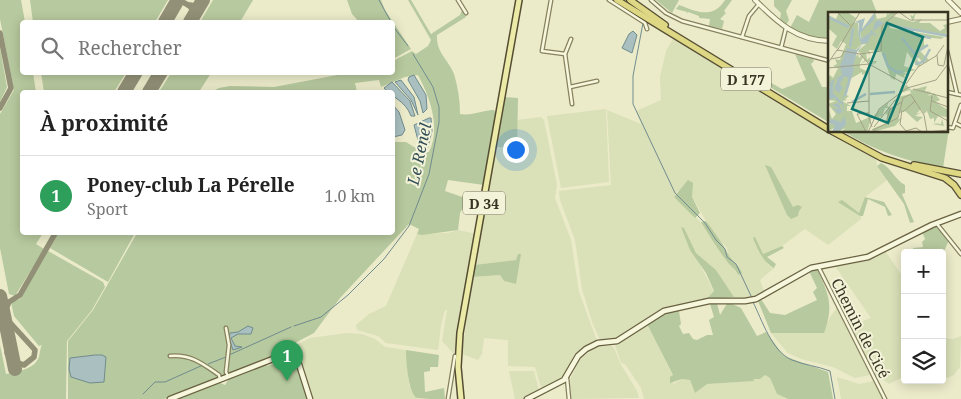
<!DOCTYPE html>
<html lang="fr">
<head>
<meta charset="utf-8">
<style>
	body { margin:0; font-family:"Noto Serif",serif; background:#f6f6f6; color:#222 }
	.controls { position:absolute; right:15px; bottom:15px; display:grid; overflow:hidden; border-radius:5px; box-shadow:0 2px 12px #0003 }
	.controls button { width:45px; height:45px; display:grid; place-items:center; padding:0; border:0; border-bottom:1px solid #e0e0e0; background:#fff; color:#222; font:25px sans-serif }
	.you { position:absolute; left:515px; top:149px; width:18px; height:18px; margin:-12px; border:4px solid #fff; border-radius:50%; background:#1a73e8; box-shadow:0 0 0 8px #1a73e833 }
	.badge { display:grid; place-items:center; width:32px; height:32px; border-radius:50%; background:#0b8043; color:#fff; font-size:16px; font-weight:700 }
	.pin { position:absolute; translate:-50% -41px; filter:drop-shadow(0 1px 2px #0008) }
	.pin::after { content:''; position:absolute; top:26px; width:18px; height:15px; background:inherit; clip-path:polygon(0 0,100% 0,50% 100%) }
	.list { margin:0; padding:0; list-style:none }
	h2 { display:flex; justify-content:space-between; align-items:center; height:65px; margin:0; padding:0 20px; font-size:21px }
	h2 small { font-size:16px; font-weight:400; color:#767676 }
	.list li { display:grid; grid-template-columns:32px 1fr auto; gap:15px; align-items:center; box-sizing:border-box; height:80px; padding:0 20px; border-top:1px solid #e0e0e0 }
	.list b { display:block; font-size:19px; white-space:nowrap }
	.list p { margin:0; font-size:16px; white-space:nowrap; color:#767676 }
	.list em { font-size:16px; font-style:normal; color:#767676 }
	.icon { flex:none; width:28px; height:28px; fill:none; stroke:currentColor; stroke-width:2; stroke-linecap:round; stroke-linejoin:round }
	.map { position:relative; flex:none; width:961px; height:399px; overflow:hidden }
	.search { position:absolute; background:#fff; box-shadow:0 2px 12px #0003; left:20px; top:20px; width:375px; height:55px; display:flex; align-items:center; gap:12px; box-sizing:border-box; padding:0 18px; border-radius:5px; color:#767676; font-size:19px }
	.panel { position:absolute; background:#fff; box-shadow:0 2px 12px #0003; left:20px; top:90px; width:375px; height:145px; border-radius:5px }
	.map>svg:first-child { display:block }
	.farmland { fill:#dae0b8; fill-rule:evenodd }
	.green { fill:#b7c99e }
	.water { fill:#aac0c0; stroke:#718c8e }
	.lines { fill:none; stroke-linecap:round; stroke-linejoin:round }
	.stream { stroke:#718c8e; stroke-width:1 }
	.taxiway { stroke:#929076; stroke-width:5.5 }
	.runway { stroke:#929076; stroke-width:14 }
	.minor-casing { stroke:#87805f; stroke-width:5 }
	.tertiary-casing { stroke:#87805f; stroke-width:6 }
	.secondary-casing { stroke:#696142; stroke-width:7 }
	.primary-casing { stroke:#554d33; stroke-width:8 }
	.trunk-casing { stroke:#554d33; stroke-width:8 }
	.minor { stroke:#f6f7dc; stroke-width:2.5 }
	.tertiary { stroke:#f6f7dc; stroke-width:4 }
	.secondary { stroke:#f6f7dc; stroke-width:4.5 }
	.primary { stroke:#ebeaa6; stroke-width:5 }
	.trunk { stroke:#ded784; stroke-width:5.5 }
	.labels { text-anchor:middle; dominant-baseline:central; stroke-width:4; stroke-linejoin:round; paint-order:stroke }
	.shield { fill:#f3f3d9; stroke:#706d59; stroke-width:1 }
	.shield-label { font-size:14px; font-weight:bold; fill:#383422 }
	.street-label { font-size:15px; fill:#383422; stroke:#f3f3d9 }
	.water-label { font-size:16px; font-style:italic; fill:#324e57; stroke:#f3f3d9 }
	.inset-river { fill:none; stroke:#aac0c0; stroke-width:2.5 }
	.inset-road { fill:none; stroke:#a3a287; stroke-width:1 }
	.view { fill:#0f766e; fill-opacity:0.15; stroke:#0f766e; stroke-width:2.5 }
	.inset-edge { fill:none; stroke:#383422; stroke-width:2.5 }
</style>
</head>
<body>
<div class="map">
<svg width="961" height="399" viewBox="0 0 961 399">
	<rect width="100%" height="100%" fill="#ebebca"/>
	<!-- farmland -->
	<g class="farmland">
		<path d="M674,37L830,134L876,158L877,166L887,180L865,197L861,208V219L828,245L805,229L782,246L763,254L768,265L774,268L760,280L765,293L751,299H735L716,270L696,253L684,228L681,227L714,292L706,300L657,311L613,341L604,342L600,340L592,322L582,289L575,240L560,200L559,191L611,185L607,110L641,124L636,111L661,100L660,77L666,51ZM678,191L692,197L715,236L727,248L728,255L738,265V275L701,222L674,197Z"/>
		<polygon points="606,109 609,182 561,188 547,116"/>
		<polygon points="541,117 544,120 557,185 555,198 571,240 579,292 597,341 574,354 564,378 549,386 541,387 535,367 508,366 508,340 484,338 482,354 478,360 462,354 472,277 500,275 504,281 516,284 520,254 516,260 474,265 497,147 517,148 517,120"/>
		<polygon points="458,230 476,234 454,354 442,341 447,310 445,310 441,325 438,350 386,343 378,336 357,330 356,325 369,314 386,306 417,234 448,233"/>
		<polygon points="885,251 905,280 905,376 889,384 875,374 849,322 857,323 871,318 835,266 867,260"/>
		<polygon points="837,308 870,375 855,378 833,367 801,359 788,353 771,333 823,333 830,317"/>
		<polygon points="647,324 673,376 673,384 682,379 690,380 695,393 706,384 753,381 753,379 760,379 765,375 770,378 777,394 788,399 644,399 641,388 625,364 621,363 615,345"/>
		<polygon points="347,333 362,334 375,339 385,347 406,350 409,385 414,396 418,399 312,399 296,345 310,338"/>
		<polygon points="961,336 960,367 954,375 942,380 942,338 953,339"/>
		<polygon points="597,346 612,346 615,350 620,363 637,391 639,398 571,399 570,380 579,360"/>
		<polygon points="509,371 534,371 539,391 523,399 515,399"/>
		<polygon points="837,377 859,384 874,381 883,399 841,399"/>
	</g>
	<!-- green -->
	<g class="green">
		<polygon points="0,0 21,0 25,22 22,22 22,72 33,73 36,92 22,92 22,232 43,233 36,244 44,249 15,296 9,294 0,248 0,114 14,90 0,19"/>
		<polygon points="30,0 168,0 155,22 33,22"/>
		<polygon points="213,0 253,0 240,22 200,22"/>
		<polygon points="347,0 381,0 385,10 411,49 393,59 392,22 359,22 352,14"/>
		<path d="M408,0H411L431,34L460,15L462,10L466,17L437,35C436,53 448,59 454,74C458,87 460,101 460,114C473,116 482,110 494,110L497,115L484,185L448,180L445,191L468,199L460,213L458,230L422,235L417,234L419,229L409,224L340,298L314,333L293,344L289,350L164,399H68V341L93,310L137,233L392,232L393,142H406L422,152H429C441,128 430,97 418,75L405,77L381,87L379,80L355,83L357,92H211L219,88L230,86L274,87L348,73L392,72L393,61L412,51L416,54L428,46L431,40Z"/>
		<polygon points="656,0 679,0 672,13"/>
		<path d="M725,0H732L724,11L726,13L720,19L724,21L722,29L709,26L710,19L699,18V16L688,12V14L687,12L676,9L679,5C693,10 712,21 725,0Z"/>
		<polygon points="774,0 792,0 786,11 789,20 786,25 780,19 781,13 774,6"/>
		<polygon points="819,0 872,0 877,13 830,14 830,39 805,35 790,28 797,15 809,22"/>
		<polygon points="0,48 7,87 0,102"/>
		<polygon points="795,54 813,59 814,61 811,64 822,87 830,87 830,123 755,78 757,75 782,89 806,80"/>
		<polygon points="41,73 41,72 126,73 114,92 44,92"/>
		<polygon points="171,73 171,72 211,73 199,92 159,92"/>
		<polygon points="505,97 518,98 517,148 497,147"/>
		<path d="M947,129H949L943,168C909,162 872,150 843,131H947Z"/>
		<path d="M881,163C891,167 895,180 905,185V193L902,194L914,222L910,223L904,204L877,166Z"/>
		<polygon points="765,165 771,167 793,207 798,205 802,207 799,211 798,216 791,219 787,215"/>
		<polygon points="688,180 693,183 692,197 700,213 695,218 674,197"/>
		<polygon points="865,197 884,202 892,215 888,216 885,207 868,199 863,216 860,216 838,202 842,200 859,213"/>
		<path d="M706,221C714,232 722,242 728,254C732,261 739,265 742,273L738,275C735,268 730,266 726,260C717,248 709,235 701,222Z"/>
		<polygon points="937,225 949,240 942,256 942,253 914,253 913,248 923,247 922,242 925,239 922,232"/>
		<polygon points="681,227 684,228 696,253 716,270 734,297 706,300 714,291 706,273 690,250"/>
		<polygon points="58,233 58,232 135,233 108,282 50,248"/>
		<path d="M755,237L763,254L782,246L784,248L767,257L776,264L774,268C763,262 758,250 753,238Z"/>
		<path d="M48,251L103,282L105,287L92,310L67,341L66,399H0V345L6,374C18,371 34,370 39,357C40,352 40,349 42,345L39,346L14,316L11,302L20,299Z"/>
		<polygon points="518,254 521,254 516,284 504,281 500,275 472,277 474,265 516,260"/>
		<path d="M817,269C829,294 834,306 824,333H771L758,301L761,299L770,313L785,315L817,300L813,292L817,288L809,271Z"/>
		<polygon points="728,302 741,308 757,336 766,332 784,356 828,372 833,399 788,399 777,394 770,378 765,375 760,379 753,379 754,381 707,384 695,393 690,380 682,379 670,383 670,377 673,375 647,324 663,313 673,309 675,313 676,307 691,307 679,311 681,324 679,326 683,334 689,333 693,339 697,340 707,335 713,335 709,320 714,317 710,304 717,303 720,315"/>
		<path d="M406,350L439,355L438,367H430V371L424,372L425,392L444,388L445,399C437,399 424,399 417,398C408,394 406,359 406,350Z"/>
		<polygon points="294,356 307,399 174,399 218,382 225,385 230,377 266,363 267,366"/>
	</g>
	<!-- water -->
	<g class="water">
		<polygon points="633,31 637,35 632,53 622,48 629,34"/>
		<polygon points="414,75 426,95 427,109 423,113 420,101 408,80 409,77"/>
		<polygon points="401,80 414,97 418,115 411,100 395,82"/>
		<path d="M392,82L410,101L415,116H411C405,100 392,98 384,88Z"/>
		<polygon points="393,105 399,112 405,130 402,135 393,137"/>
		<polygon points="429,118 431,118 432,131 427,150 419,144 414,125"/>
		<polygon points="248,326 253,328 251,334 238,334 231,338 235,346 242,347 233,350 229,339 230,333 238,332"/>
		<polygon points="95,355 102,355 106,357 104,382 90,383 71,377 69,369 70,358"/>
	</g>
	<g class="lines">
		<!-- stream -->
		<g class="stream">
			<polyline points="379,0 391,22"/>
			<polyline points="643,23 633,76 633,104 675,193 705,223 716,240 725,249 727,257 736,264 752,298"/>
			<polyline points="392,25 408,46"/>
			<path d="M753,302C762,320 772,352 792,360C804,365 817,366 830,371L835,399"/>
			<polyline points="294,326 321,317 348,295 384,259 409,226 429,174 439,122 439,107 433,87 413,54"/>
			<polyline points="229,355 291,327"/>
			<polyline points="208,364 226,357"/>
			<polyline points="143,394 155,382 165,382 203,365"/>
		</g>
		<!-- taxiway -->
		<g class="taxiway">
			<path d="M178,0C187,4 195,6 192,18"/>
			<polyline points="190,5 195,6 201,2"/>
			<polyline points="0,33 11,88 0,108"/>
			<polyline points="4,316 35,350 34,357 24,365 11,361 7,353 9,343"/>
			<polyline points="6,318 4,313 9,302 20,295 56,232"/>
		</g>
		<!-- runway -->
		<g class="runway">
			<polyline points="165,22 176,3"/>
			<polyline points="190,22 203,0"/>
			<polyline points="124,92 136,72"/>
			<polyline points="149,92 161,72"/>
			<polyline points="0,296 15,369"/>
		</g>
		<!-- minor casing -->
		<g class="minor-casing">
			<g id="minor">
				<polyline points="458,0 466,13"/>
				<polyline points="551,0 542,51 565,54"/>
				<polyline points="609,0 645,23 647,29"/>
				<polyline points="651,0 666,13 682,21 830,61"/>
				<polyline points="742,37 749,16 759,4"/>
				<polyline points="571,39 565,54 572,104"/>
				<polyline points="781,48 786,28"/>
				<polyline points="947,51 957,94"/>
				<polyline points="570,87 597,81"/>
				<polyline points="947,92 961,95"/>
				<polyline points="955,123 961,126"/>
				<polyline points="947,127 953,128 961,105"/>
				<polyline points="937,224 961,254"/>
				<polyline points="819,268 885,399"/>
				<polyline points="226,328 229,345 226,372 228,376"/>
				<path d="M170,356C191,354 203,364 219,375L220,379"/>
				<polyline points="567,378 569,399"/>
				<polyline points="448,399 455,356"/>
			</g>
		</g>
		<!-- tertiary casing -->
		<g class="tertiary-casing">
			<g id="tertiary">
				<path d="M755,0C777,22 797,41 830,41"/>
				<polyline points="948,0 961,13"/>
				<polyline points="947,22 961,19"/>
			</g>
		</g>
		<!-- secondary casing -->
		<g class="secondary-casing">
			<g id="secondary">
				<polyline points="170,399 291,352 297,358 310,399"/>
				<polyline points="527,399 564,380 578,356 586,349 598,343 617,341 664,311 709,301 745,301 756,299 811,268 868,257 932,225 961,214"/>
			</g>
		</g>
		<!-- primary casing -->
		<g class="primary-casing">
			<polyline id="primary" points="461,399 458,367 460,333 519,0"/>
		</g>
		<!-- trunk casing -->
		<g class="trunk-casing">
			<g id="trunk">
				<polyline points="617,0 830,130"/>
				<polyline points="630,0 665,25"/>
				<polyline points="832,131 882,158 945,178 954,185 961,195"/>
				<polyline points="914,165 961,174"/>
			</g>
		</g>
		<!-- minor -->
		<use href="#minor" class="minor"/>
		<!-- tertiary -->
		<use href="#tertiary" class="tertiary"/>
		<!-- secondary -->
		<use href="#secondary" class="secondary"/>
		<!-- primary -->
		<use href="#primary" class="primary"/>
		<!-- trunk -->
		<use href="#trunk" class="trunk"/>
	</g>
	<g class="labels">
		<!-- shield labels -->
		<g class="shield">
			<rect x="721" y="67.5" width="50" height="23" rx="4"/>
			<rect x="463" y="191.5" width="42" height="23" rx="4"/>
		</g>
		<g class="shield-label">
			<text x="746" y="79">D 177</text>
			<text x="484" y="203">D 34</text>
		</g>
		<!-- street labels -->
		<g class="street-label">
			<text transform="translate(861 328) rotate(63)">Chemin de Cicé</text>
		</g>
		<!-- water labels -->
		<g class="water-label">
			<text transform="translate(419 154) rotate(-78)">Le Renel</text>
		</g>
	</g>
	<!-- overview -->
	<g transform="translate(828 12)">
		<rect width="120" height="120" fill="#ebebca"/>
		<path d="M11,0H19L28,6L25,10L30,11V23L34,32L24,41L27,45L30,42L31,46L34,43L30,39L38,32H35L32,21L47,0L49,7L58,5L60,0L61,3L62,0H69L65,4L85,10L82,3L85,4L88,0L85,10L94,7L91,11H102L112,19L117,16L115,13L120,12L118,23L61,12L62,16L116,25L113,27L96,25V33L99,34L92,39L101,48L95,51L74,25L93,53L90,55L79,40L76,54L88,58L75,61L81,62L76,63L77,66L68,62L67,68L63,66L53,39L41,38L42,43L38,40L39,48L42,45V49H49L47,52L44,49L46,53L38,49L33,52L37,48L35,45L32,51V56L40,60L34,63V60L22,67L18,83L21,84L17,87L19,88L14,89L23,94H19V99H24L28,111L44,104L39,120H14L17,116L10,120L7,115L0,120V113L6,110L0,111V95L4,107L8,102L0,92L8,89L0,88L4,70L0,77V67L2,63L5,66L10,56H0L8,55L5,54L9,52L7,47L12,48L18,32L13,29L9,37L4,33L9,24L0,16V3L8,7ZM78,72L83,78L99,74L97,79L103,80L100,84L106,81L112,88L107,90L120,98L119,105L110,104L106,111L113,112L114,107L116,114L104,112H108L106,111V106L102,107L99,99L96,102L93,97L88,102L94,100L87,104L95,105L89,110L77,99L70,102V107L74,106L67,114L45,120L44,117L59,111V103L56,102L60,103L57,101L61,96H57L54,105L51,104L52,107L46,104L52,97L61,90L59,94L63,96L69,92L66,89L70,85L83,82L82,78L72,81Z" fill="#b7c99e"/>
		<path d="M47,0L46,8L32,21L33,27L43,20L41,17L45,19L47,10L51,8L56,11L44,20L46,21L50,24L43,22L40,31L35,32L29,40L15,89L16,100L14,109L17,104L18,113L10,120H4L7,113L0,111L3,107L13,110L16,102L14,92L11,91L14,100L10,102L5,96L10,97L11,96L4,93L11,91L7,86L0,88L2,70L14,63L12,54L19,36L28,38L34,33L30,23L31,11L27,10L37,6L34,17ZM16,64L20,66V67L21,65L14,90L5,81V72L7,67H10L6,77L11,81L15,75L12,73L13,69L19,67L14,68Z" fill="#aac0c0" fill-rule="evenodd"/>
		<path class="inset-river" d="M0,5L21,15M61,13L120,24M82,17L87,23L103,26M74,26L90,46M22,35L25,16M55,41L60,54L68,60H75M86,42L100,33M87,52L95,50L102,37M42,82L67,80M17,84L25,56M24,90L38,82"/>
		<path class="inset-road" d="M9,0L23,14M71,0L82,8H120M9,39L32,0M109,43L110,53L116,54M3,47L13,45L16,40M0,51L9,38L32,42M41,52L32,42L53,39L54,14L70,0M41,52V106L44,115M41,52L77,72M116,53L120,34M0,56L41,52M78,72L90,55L108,44L116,33M85,77L120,86M83,83L96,103L99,120M104,89L120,95M19,91L41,89M74,98L72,112L78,119M102,99L120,109M102,99L104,84M75,100L87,89M58,111L62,97L74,90M46,115L67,88M45,118L70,106L75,86L83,82M78,119L88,116L94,120M38,120L29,102L41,101M40,120L51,97L79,76L108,68L120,52M99,120L120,118"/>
		<path class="view" d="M59,11L95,25L60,111L24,97Z"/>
		<rect width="120" height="120" class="inset-edge"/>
	</g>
</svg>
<div class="controls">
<button>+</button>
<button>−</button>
<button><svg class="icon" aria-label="layers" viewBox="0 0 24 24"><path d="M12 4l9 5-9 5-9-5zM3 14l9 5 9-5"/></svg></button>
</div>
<div class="you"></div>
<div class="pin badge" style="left:287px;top:381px;background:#2e9e5b">1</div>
<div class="search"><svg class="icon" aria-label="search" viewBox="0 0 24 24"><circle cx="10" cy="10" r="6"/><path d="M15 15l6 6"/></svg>Rechercher</div>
<section class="panel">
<h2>À proximité<small></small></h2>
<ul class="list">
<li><span class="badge" style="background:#2e9e5b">1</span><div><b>Poney-club La Pérelle</b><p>Sport</p></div><em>1.0 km</em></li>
</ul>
</section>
</div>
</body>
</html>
